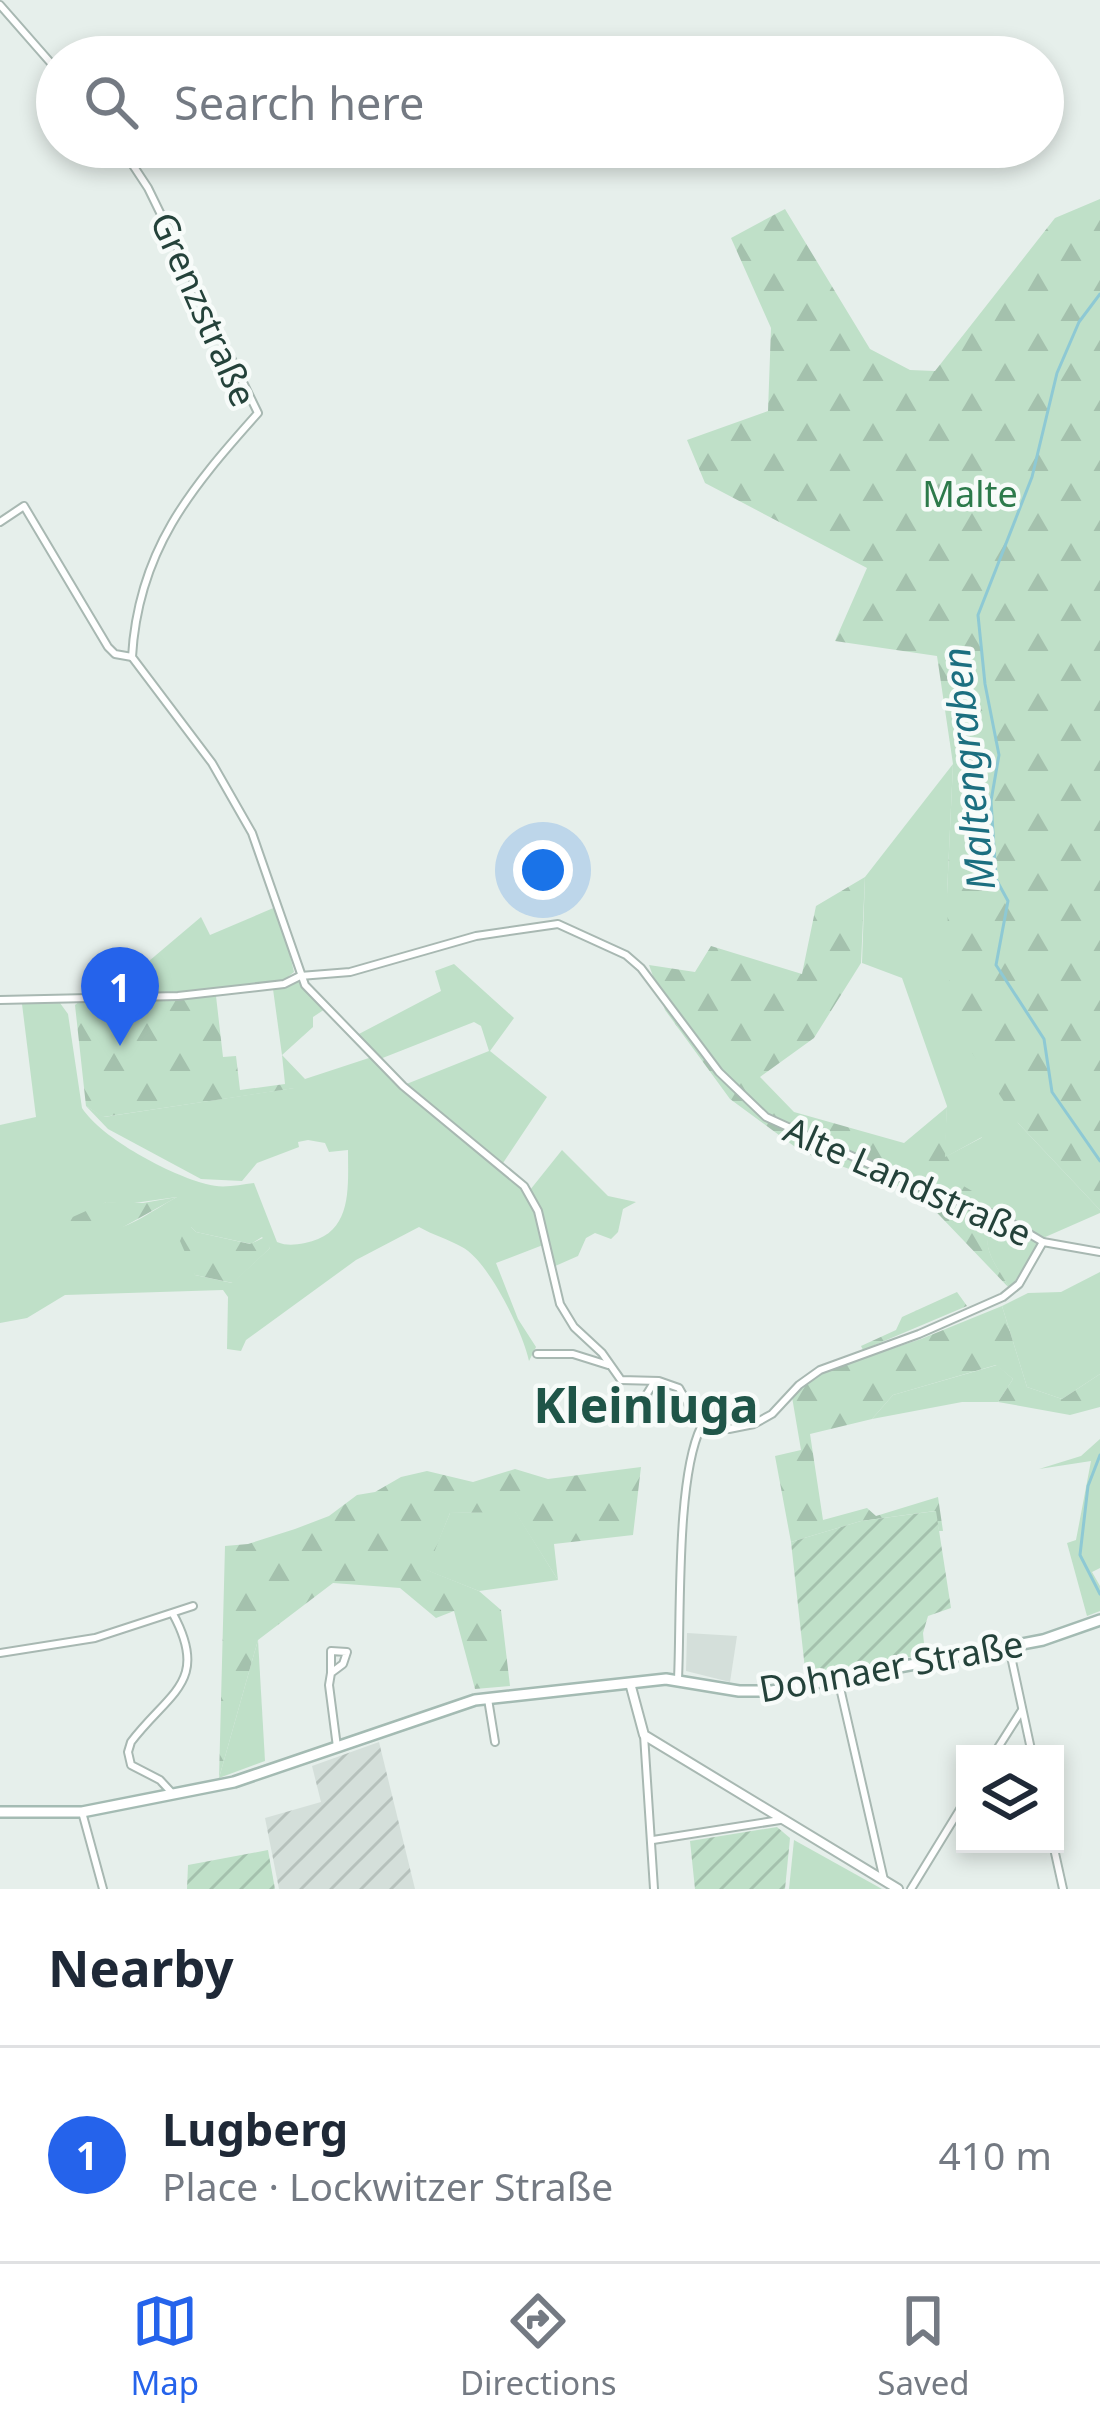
<!DOCTYPE html>
<html lang="en">
<head>
<meta charset="utf-8">
<style>
	body { margin:0; font-family:"Noto Sans",sans-serif; background:#f6f6f7; color:#1f2937 }
	.controls { position:absolute; right:36px; bottom:36px; display:grid; overflow:hidden; border-radius:0px; box-shadow:0 6px 18px #0003 }
	.controls button { width:108px; height:108px; display:grid; place-items:center; padding:0; border:0; border-bottom:3px solid #e0e1e3; background:#fff; color:#1f2937; font:60px sans-serif }
	.you { position:absolute; left:543px; top:870px; width:42px; height:42px; margin:-30px; border:9px solid #fff; border-radius:50%; background:#1a73e8; box-shadow:0 0 0 18px #1a73e833 }
	.badge { display:grid; place-items:center; width:78px; height:78px; border-radius:50%; background:#2563eb; color:#fff; font-size:39px; font-weight:700 }
	.pin { position:absolute; translate:-50% -99px; filter:drop-shadow(0 3px 6px #0008) }
	.pin::after { content:''; position:absolute; top:63px; width:42px; height:36px; background:inherit; clip-path:polygon(0 0,100% 0,50% 100%) }
	.list { margin:0; padding:0; list-style:none }
	h2 { display:flex; justify-content:space-between; align-items:center; height:156px; margin:0; padding:0 48px; font-size:51px }
	h2 small { font-size:39px; font-weight:400; color:#747a83 }
	.list li { display:grid; grid-template-columns:78px 1fr auto; gap:36px; align-items:center; box-sizing:border-box; height:216px; padding:0 48px; border-top:3px solid #e0e1e3 }
	.list b { display:block; font-size:45px; white-space:nowrap }
	.list p { margin:0; font-size:39px; white-space:nowrap; color:#747a83 }
	.list em { font-size:39px; font-style:normal; color:#747a83 }
	.icon { flex:none; width:66px; height:66px; fill:none; stroke:currentColor; stroke-width:2; stroke-linecap:round; stroke-linejoin:round }
	.map { position:relative; flex:none; width:1100px; height:1889px; overflow:hidden }
	.search { position:absolute; background:#fff; box-shadow:0 6px 18px #0003; left:36px; right:36px; top:36px; height:132px; display:flex; align-items:center; gap:30px; box-sizing:border-box; padding:0 42px; border-radius:66px; color:#747a83; font-size:45px }
	.sheet { height:372px; background:#fff }
	nav { display:flex; justify-content:space-around; align-items:center; box-sizing:border-box; height:168px; border-top:3px solid #e0e1e3; background:#fff; font-size:33px; color:#747a83 }
	nav a { display:grid; justify-items:center; gap:6px }
	nav .on { color:#2563eb }
	.map>svg:first-child { display:block }
	.built { fill:#d4dfda }
	.industrial { fill:url(#industrial-furrows) }
	.green { fill:#bfe0c8; fill-rule:evenodd }
	.forest { fill:url(#forest-firs) }
	.garden { fill:url(#garden-furrows) }
	.lines { fill:none; stroke-linecap:round; stroke-linejoin:round }
	.stream { stroke:#8ec9d4; stroke-width:3 }
	.minor-casing { stroke:#a8b8b2; stroke-width:10 }
	.tertiary-casing { stroke:#a8b8b2; stroke-width:12 }
	.secondary-casing { stroke:#a4bbb3; stroke-width:14 }
	.minor { stroke:#fff; stroke-width:6 }
	.tertiary { stroke:#fff; stroke-width:8 }
	.secondary { stroke:#fff; stroke-width:9 }
	.labels { text-anchor:middle; dominant-baseline:central; stroke-width:9; stroke-linejoin:round; paint-order:stroke }
	.street-label { font-size:36px; fill:#24423a; stroke:#f7fbf9 }
	.park-label { font-size:36px; fill:#2d7a4b; stroke:#f7fbf9 }
	.water-label { font-size:39px; font-style:italic; fill:#1c6f80; stroke:#f7fbf9 }
	.district-label { font-size:48px; font-weight:bold; fill:#1f5548; stroke:#f7fbf9 }
</style>
</head>
<body>
<div class="map">
<svg width="1100" height="1889" viewBox="0 0 1100 1889">
	<defs>
		<pattern id="industrial-furrows" width="10" height="10" patternUnits="userSpaceOnUse" patternTransform="scale(3)"><rect width="10" height="10" fill="#d4dfda"/><path d="M-1 1l2-2M0 10L10 0M9 11l2-2" fill="none" stroke="#b6c1bc"/></pattern>
		<pattern id="forest-firs" width="22" height="20" patternUnits="userSpaceOnUse" patternTransform="scale(3)"><rect width="22" height="20" fill="#bfe0c8"/><path d="M5 1l3.5 6h-7zM16 11l3.5 6h-7z" fill="#a4c1ad"/></pattern>
		<pattern id="garden-furrows" width="10" height="10" patternUnits="userSpaceOnUse" patternTransform="scale(3)"><rect width="10" height="10" fill="#bfe0c8"/><path d="M-1 1l2-2M0 10L10 0M9 11l2-2" fill="none" stroke="#a4c1ad"/></pattern>
	</defs>
	<rect width="100%" height="100%" fill="#e6efeb"/>
	<!-- built -->
	<polygon class="built" points="687,1633 737,1636 730,1682 686,1671"/>
	<!-- industrial -->
	<polygon class="industrial" points="379,1742 415,1889 279,1889 265,1818 321,1802 312,1766"/>
	<!-- green -->
	<g class="green">
		<polygon points="953,764 947,894 1018,1123 1100,1210 1100,1213 1043,1238 954,1181 982,1137 944,1158 947,1106 902,978 862,963 865,877"/>
		<polygon points="278,906 294,972 284,980 178,993 110,994 201,917 210,935"/>
		<polygon points="454,964 514,1018 490,1051 547,1097 501,1166 404,1085 489,1051 481,1026 474,1022 380,1059 357,1035 441,991 435,971"/>
		<polygon points="299,981 325,1009 313,1017 313,1027 282,1055 273,989"/>
		<path d="M60,1003L68,1014L82,1108C102,1139 171,1175 206,1184C222,1189 238,1185 254,1183L277,1242C287,1246 294,1245 305,1243C353,1234 348,1189 348,1150L329,1152L325,1143L308,1140L298,1142L299,1147L257,1163L242,1181L201,1179L108,1129L86,1106L104,1117L294,1088L305,1079L372,1057L401,1088L520,1184L536,1212L543,1245L496,1263L518,1319L536,1347L529,1361C523,1333 489,1261 462,1247C448,1239 433,1235 419,1227L356,1260L246,1340L241,1351L227,1349L228,1297L223,1290L65,1295L27,1318L0,1323V1125L36,1117L22,1004ZM177,1197C139,1218 115,1242 71,1226L106,1202L127,1204ZM191,1227L196,1232L251,1244L262,1237L270,1248L232,1283L195,1275Z"/>
		<polygon points="562,1150 608,1196 636,1202 623,1209 618,1232 611,1239 595,1233 586,1238 578,1256 553,1267 530,1190"/>
		<path d="M994,1218L1039,1244L1010,1289C997,1266 976,1244 994,1218Z"/>
		<polygon points="1100,1272 1100,1374 1062,1399 1027,1387 1002,1306 1028,1293 1061,1292"/>
		<polygon points="997,1365 1013,1379 998,1402 962,1402 872,1419 893,1395"/>
		<polygon points="1100,1439 1100,1568 1092,1572 1100,1586 1100,1611 1087,1616 1067,1543 1076,1540 1091,1461 1039,1469 1081,1456"/>
		<polygon points="515,1511 558,1580 479,1591 426,1570 450,1513"/>
		<polygon points="258,1640 265,1761 219,1778"/>
		<polygon points="794,1840 882,1889 789,1889"/>
	</g>
	<!-- forest -->
	<g class="forest">
		<polygon points="1100,199 1100,1210 1018,1123 950,1019 947,894 953,764 937,656 835,641 867,568 705,483 687,440 768,411 771,328 731,238 785,209 870,349 910,370 935,371 1055,218"/>
		<path d="M865,877L861,963L814,1038L760,1077L794,1112L904,1143L947,1107L945,1157L985,1136L955,1181L1001,1208C976,1244 990,1254 1010,1289L919,1194L802,1152L730,1099L665,1010L649,965L695,972L711,946L802,974L816,906Z"/>
		<polygon points="216,996 223,1057 236,1056 240,1090 285,1084 282,1055 305,1079 304,1083 295,1088 103,1117 86,1106 75,1005 80,1001"/>
		<polygon points="177,1197 116,1231 93,1234 57,1224 106,1202 143,1203"/>
		<polygon points="191,1227 196,1232 250,1244 265,1237 270,1248 233,1283 195,1275 180,1241 185,1229"/>
		<polygon points="957,1292 967,1306 863,1350 861,1346 896,1330 902,1317"/>
		<polygon points="1002,1306 1027,1387 1062,1399 1100,1374 1100,1407 1070,1415 998,1402 1013,1379 996,1365 893,1395 872,1419 810,1434 823,1520 867,1508 876,1516 938,1497 943,1531 939,1531 935,1511 861,1521 791,1542 775,1456 801,1450 792,1397 821,1372 921,1339"/>
		<polygon points="641,1467 633,1535 554,1544 558,1580 515,1512 450,1513 427,1570 479,1591 501,1610 510,1686 475,1689 454,1611 436,1618 400,1588 333,1583 258,1640 219,1778 225,1546 248,1544 295,1529 329,1516 357,1495 375,1492 401,1477 427,1471 473,1482 515,1469 548,1479"/>
	</g>
	<!-- garden -->
	<g class="garden">
		<polygon points="936,1511 951,1608 928,1616 923,1633 925,1654 806,1678 791,1542 861,1521"/>
		<polygon points="777,1827 790,1838 785,1889 695,1889 690,1841"/>
		<polygon points="268,1850 275,1889 187,1889 188,1865"/>
	</g>
	<g class="lines">
		<!-- stream -->
		<g class="stream">
			<polyline points="1100,294 1079,322 1057,373 1032,477 978,615 985,684 999,755 991,801 996,879 1008,901 996,965 1044,1039 1052,1092 1100,1161"/>
			<polyline points="1100,1455 1088,1486 1080,1555 1100,1594"/>
		</g>
		<!-- minor casing -->
		<g class="minor-casing">
			<g id="minor">
				<polyline points="0,5 57,70"/>
				<path d="M121,147L148,188L258,413C190,489 138,551 132,657L212,763L252,833L305,985L403,1086L524,1186L538,1211L560,1304L574,1327L602,1353L621,1380L659,1381L679,1388L701,1427"/>
				<polyline points="0,522 24,506 108,647 115,654 132,657"/>
				<polyline points="0,1000 178,996 284,984 300,976 350,972 476,936 558,924 626,955 641,968 719,1072 766,1117 924,1189 1001,1217 1043,1242 1100,1252"/>
				<polyline points="537,1354 573,1354 608,1365"/>
				<polyline points="626,1398 636,1402 645,1397 653,1384"/>
				<polyline points="701,1427 729,1429 754,1424 772,1414 799,1385 820,1370 919,1334 1003,1297 1019,1284 1043,1242"/>
				<polyline points="1009,1647 1032,1754"/>
				<polyline points="0,1653 95,1638 193,1606"/>
				<polyline points="331,1673 331,1651 347,1652 343,1664 331,1673 329,1685 337,1747"/>
				<path d="M678,1679C681,1617 676,1478 701,1427"/>
				<polyline points="838,1679 884,1880"/>
				<polyline points="488,1699 495,1742"/>
				<polyline points="644,1735 654,1889"/>
				<polyline points="994,1754 1022,1710"/>
				<path d="M172,1793L160,1780L131,1765L128,1752L131,1742C169,1692 210,1682 173,1614"/>
				<polyline points="82,1812 103,1889"/>
				<polyline points="653,1840 780,1820"/>
				<polyline points="1053,1844 1063,1889"/>
				<polyline points="911,1889 965,1801"/>
			</g>
		</g>
		<!-- tertiary casing -->
		<g class="tertiary-casing">
			<polyline id="tertiary" points="630,1683 644,1735 898,1889"/>
		</g>
		<!-- secondary casing -->
		<g class="secondary-casing">
			<polyline id="secondary" points="0,1812 82,1812 234,1782 475,1700 666,1679 739,1691 772,1691 1043,1640 1100,1620"/>
		</g>
		<!-- minor -->
		<use href="#minor" class="minor"/>
		<!-- tertiary -->
		<use href="#tertiary" class="tertiary"/>
		<!-- secondary -->
		<use href="#secondary" class="secondary"/>
	</g>
	<g class="labels">
		<!-- street labels -->
		<g class="street-label">
			<text transform="translate(204 309) rotate(66)">Grenzstraße</text>
			<text transform="translate(908 1181) rotate(24)">Alte Landstraße</text>
			<text transform="translate(891 1666) rotate(-10)">Dohnaer Straße</text>
		</g>
		<!-- park labels -->
		<g class="park-label">
			<text x="970" y="493">Malte</text>
		</g>
		<!-- water labels -->
		<g class="water-label">
			<text transform="translate(967 769) rotate(-96)">Maltengraben</text>
		</g>
		<!-- district labels -->
		<g class="district-label">
			<text x="646" y="1404">Kleinluga</text>
		</g>
	</g>
</svg>
<div class="controls">
<button><svg class="icon" aria-label="layers" viewBox="0 0 24 24"><path d="M12 4l9 5-9 5-9-5zM3 14l9 5 9-5"/></svg></button>
</div>
<div class="you"></div>
<div class="pin badge" style="left:120px;top:1046px">1</div>
<div class="search"><svg class="icon" aria-label="search" viewBox="0 0 24 24"><circle cx="10" cy="10" r="6"/><path d="M15 15l6 6"/></svg>Search here</div>
</div>
<section class="sheet">
<h2>Nearby<small></small></h2>
<ul class="list">
<li><span class="badge">1</span><div><b>Lugberg</b><p>Place · Lockwitzer Straße</p></div><em>410 m</em></li>
</ul>
</section>
<nav>
<a class="on"><svg class="icon" aria-label="map" viewBox="0 0 24 24"><path d="M3 6l6-2 6 2 6-2v14l-6 2-6-2-6 2zM9 4v14M15 6v14"/></svg>Map</a>
<a><svg class="icon" aria-label="directions" viewBox="0 0 24 24"><path d="M12 3l9 9-9 9-9-9zM9 14v-3h6M13 9l2 2-2 2"/></svg>Directions</a>
<a><svg class="icon" aria-label="saved" viewBox="0 0 24 24"><path d="M7 4h10v16l-5-4-5 4z"/></svg>Saved</a>
</nav>
</body>
</html>
